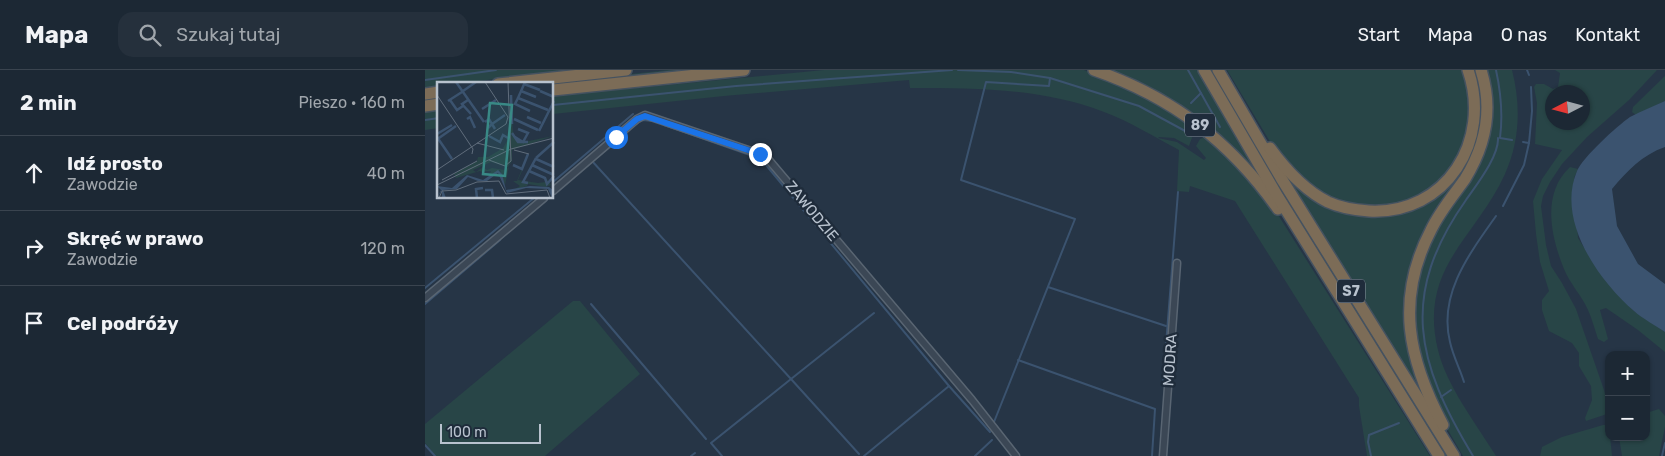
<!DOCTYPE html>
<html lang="pl">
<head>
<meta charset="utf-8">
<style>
	body { margin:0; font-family:Rubik,sans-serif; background:#25303c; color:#f1f3f6 }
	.controls { position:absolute; right:15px; bottom:15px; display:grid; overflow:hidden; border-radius:10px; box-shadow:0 1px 4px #0004 }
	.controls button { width:45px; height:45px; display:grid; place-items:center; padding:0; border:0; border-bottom:1px solid #3a444f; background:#1c2834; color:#f1f3f6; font:25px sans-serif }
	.compass { position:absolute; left:1120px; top:15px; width:45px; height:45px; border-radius:50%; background:#1c2834; box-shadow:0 1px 4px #0004; rotate:264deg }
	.scale { position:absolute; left:15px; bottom:12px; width:101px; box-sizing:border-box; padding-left:5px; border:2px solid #b8c2ce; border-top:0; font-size:14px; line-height:18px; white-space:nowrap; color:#b8c2ce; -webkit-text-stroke:4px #1f2c3b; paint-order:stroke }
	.stop { position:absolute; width:15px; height:15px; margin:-11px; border:4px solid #1a73e8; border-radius:50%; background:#fff }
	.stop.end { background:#1a73e8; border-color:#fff; box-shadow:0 1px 5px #0008 }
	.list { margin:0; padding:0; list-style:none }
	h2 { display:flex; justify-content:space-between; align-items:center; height:65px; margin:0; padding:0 20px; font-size:21px }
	h2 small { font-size:16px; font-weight:400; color:#a0a6ac }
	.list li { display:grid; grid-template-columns:32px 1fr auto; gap:15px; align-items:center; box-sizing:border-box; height:75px; padding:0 20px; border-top:1px solid #3a444f }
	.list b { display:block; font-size:19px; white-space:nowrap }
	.list p { margin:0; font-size:16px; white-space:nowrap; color:#a0a6ac }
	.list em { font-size:16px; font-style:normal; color:#a0a6ac }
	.icon { flex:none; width:28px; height:28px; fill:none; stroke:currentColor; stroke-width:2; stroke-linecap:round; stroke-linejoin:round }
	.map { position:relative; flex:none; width:1240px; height:386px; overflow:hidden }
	header { display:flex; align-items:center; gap:30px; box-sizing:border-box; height:70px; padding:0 25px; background:#1c2834; border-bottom:1px solid #3a444f }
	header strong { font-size:24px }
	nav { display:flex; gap:28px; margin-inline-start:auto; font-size:18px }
	.search { width:350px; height:45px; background:#25303c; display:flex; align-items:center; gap:12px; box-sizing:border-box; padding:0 18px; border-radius:15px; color:#a0a6ac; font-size:19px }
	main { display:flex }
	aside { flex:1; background:#1c2834 }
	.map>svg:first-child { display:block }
	.green { fill:#284547; fill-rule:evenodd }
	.water { fill:#3b536f }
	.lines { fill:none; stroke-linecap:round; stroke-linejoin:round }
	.stream { stroke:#3b536f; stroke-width:2 }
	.street-casing { stroke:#596572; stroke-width:9 }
	.highway-casing { stroke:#455260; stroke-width:14 }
	.street { stroke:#3b4755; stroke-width:6 }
	.highway { stroke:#7c6c57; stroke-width:11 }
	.route { stroke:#1a73e8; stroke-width:6 }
	.labels { text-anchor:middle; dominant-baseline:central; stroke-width:5; stroke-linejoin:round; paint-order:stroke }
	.shield { fill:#1f2c3b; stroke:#8a95a2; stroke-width:1 }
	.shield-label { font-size:14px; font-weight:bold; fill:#b8c2ce }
	.street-label { font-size:15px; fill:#b8c2ce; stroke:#1f2c3b }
	.inset-river { fill:none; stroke:#3b536f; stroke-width:2.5 }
	.inset-road { fill:none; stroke:#606d7c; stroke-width:1 }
	.view { fill:#398986; fill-opacity:0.15; stroke:#398986; stroke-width:2.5 }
	.inset-edge { fill:none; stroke:#b8c2ce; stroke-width:2.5 }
</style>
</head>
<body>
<header>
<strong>Mapa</strong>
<div class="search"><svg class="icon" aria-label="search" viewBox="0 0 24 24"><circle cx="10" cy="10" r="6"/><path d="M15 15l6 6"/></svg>Szukaj tutaj</div>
<nav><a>Start</a><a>Mapa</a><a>O nas</a><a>Kontakt</a></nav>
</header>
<main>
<aside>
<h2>2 min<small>Pieszo · 160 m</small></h2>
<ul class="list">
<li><svg class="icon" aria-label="ahead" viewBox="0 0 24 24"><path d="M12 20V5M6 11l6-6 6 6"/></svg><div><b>Idź prosto</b><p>Zawodzie</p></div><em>40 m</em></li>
<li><svg class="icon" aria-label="right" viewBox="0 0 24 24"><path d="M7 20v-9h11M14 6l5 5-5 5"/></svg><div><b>Skręć w prawo</b><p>Zawodzie</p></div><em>120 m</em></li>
<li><svg class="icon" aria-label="arrive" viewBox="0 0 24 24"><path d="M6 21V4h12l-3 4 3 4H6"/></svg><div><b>Cel podróży</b></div></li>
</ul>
</aside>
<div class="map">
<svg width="1240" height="386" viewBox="0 0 1240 386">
	<rect width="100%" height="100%" fill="#263546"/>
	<!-- green -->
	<g class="green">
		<polygon points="0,0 145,0 29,14 14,14 14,16 0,18"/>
		<polygon points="243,0 278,0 128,16 128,14 112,14"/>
		<path d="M399,0H659L723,26L769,58L768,65L764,76L749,68L734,67L733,68L752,72L779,90L781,88L771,76L775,69L782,66L799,80L850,140L1005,386H942L934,336V328L810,131L765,116L764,122L752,121L754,80C731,68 704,51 679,42C617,18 551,18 485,18L484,10L299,26L128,44V26Z"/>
		<polygon points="679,0 772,0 833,104 814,85"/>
		<polygon points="784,0 788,0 1024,386 1019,386 889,177"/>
		<polygon points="802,0 1038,0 1046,41 1037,80 1024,100 1008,116 992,127 959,137 920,134 887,119 850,80"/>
		<path d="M1047,0H1050L1054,10L1058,37L1054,67L1043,95L996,173L983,275L992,312L990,313L868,116L869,114C896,139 930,151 967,145C973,144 983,142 988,138C999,130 1009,118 1018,108C1026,101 1043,88 1047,78C1059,52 1054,26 1047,0Z"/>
		<path d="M1060,0H1087C1096,35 1095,71 1080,104C1051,168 993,198 1013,280C1021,315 1052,355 1071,386H1038L1020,355L1005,323L989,259L991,224L994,204L1005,173L1016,151L1052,96Z"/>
		<path d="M1130,0H1232L1204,30L1162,67L1137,94L1125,112L1118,126L1116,136L1121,175L1126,196L1137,213L1151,239L1179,320L1184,340L1182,344L1161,351L1160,348L1167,330L1166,316L1154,296V283L1147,273L1124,261L1117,240V230L1124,221L1115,192L1111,164L1108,131L1117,109L1137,80L1110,74L1112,33L1109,17L1111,14H1119L1128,19L1133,17L1135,3ZM1128,22H1158V52H1128Z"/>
		<polygon points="1240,6 1240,31 1211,45 1207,42 1208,37"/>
		<polygon points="14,40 14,58 0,60 0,42"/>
		<path d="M1145,97L1153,99L1149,108L1153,168L1179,209L1209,241L1240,262V282L1213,260L1181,238L1175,240L1183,269L1179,272L1173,269C1170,260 1167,249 1163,240C1157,226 1145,214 1139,199C1126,167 1116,124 1145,97Z"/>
		<polygon points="148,231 155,231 215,304 120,386 11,386 0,373 0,354"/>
		<polygon points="1234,339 1240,346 1240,357 1234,386 1197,386 1194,367 1221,367 1221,343"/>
		<polygon points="1178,355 1184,355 1187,386 1115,386 1117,377 1137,367"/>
	</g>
	<!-- water -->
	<path class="water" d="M1240,31V77C1217,85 1202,101 1187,119L1192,156L1213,194L1240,214V262C1230,255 1218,249 1209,241C1173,210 1131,150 1152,101C1158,87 1192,56 1205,47C1216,41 1229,36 1240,31Z"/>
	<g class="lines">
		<!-- stream -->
		<g class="stream">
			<polyline points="533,0 586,2 625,8 714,36 762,62"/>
			<polyline points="763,0 795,57"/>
			<path d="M1071,0C1076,23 1078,45 1075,68L1087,70"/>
			<polyline points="1102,0 1104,5"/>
			<polyline points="0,10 71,0"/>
			<polyline points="766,33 776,23"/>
			<polyline points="128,35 311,16 527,0"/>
			<polyline points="0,50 14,48"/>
			<polyline points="211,54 218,50 227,51"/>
			<polyline points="239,55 322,84 341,95 524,316"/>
			<polyline points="1098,72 1104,73 1107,41 1106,17"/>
			<polyline points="167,91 366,309 449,243"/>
			<polyline points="128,112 208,44"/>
			<polyline points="1078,136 1099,95 1104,73"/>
			<polyline points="623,217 741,256"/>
			<polyline points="0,218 109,128"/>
			<polyline points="0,234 75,170"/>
			<polyline points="166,234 281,369"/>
			<polyline points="593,290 730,339 727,386"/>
			<path d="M1039,312C1035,299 1028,286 1025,272C1013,224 1045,183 1071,146"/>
			<polyline points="738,313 753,122"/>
			<polyline points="1016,327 1026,320"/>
			<polyline points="569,352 650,149 536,110 561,12 624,16 625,8"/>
			<polyline points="0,375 10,386"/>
			<polyline points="266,386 270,383"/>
			<polyline points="297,386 286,373 366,309 434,384"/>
			<polyline points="439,386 524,316 565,362"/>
			<polyline points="550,386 567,370"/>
			<polyline points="946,386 943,372 944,365 974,353"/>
			<path d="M1048,386C991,292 974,225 1041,130C1052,114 1074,86 1073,68"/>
			<polyline points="1237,386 1240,373"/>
		</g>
		<!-- street casing -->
		<g class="street-casing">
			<g id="street">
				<polyline points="128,121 212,49 220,45 335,84 343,89 547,330 591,386"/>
				<polyline points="0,228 119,128"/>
				<polyline points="738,386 752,193"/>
			</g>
		</g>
		<!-- highway casing -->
		<g class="highway-casing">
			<g id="highway">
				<path d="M669,0C747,27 805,71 853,139"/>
				<polyline points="779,0 853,127 1014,386"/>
				<polyline points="793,0 856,108 1029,386"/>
				<polyline points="73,14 201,0"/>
				<polyline points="128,20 319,0"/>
				<polyline points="0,24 14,22"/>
				<polyline points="0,36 14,34"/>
				<path d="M845,78C861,100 879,120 903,132C916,138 930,140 944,141C1022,145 1067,70 1043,0"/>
				<path d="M1018,355C983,289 970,229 1006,160C1015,141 1028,126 1040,109C1061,75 1068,38 1056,0"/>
			</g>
		</g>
		<!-- street -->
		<use href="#street" class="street"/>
		<!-- highway -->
		<use href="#highway" class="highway"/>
	</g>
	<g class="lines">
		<!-- route -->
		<polyline class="route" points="191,67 212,49 220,46 335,84"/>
	</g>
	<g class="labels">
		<!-- shield labels -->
		<g class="shield">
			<rect x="760" y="43.5" width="30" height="23" rx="4"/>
			<rect x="912" y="209.5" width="28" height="23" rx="4"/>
		</g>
		<g class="shield-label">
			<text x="775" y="55">89</text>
			<text x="926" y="221">S7</text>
		</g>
		<!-- street labels -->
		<g class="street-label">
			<text transform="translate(387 141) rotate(50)">ZAWODZIE</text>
			<text transform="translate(745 290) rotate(-86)">MODRA</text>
		</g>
	</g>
	<!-- overview -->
	<g transform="translate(12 12)">
		<rect width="116" height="116" fill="#263546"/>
		<path d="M74,21L76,50L80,58L87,60L116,54L75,68V79L71,85L54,80L36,88L39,90L46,85L50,88L55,86L68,88L72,85L68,103L63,88L52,94L54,89H48V92L43,89L19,96L17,92L40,79L41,75H51L66,66L70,59ZM85,87V89L81,98L101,101L109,100V96L114,103L109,105L91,102L90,104L75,109L83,104L76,99H80Z" fill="#284547"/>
		<path d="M61,88L65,92L69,108L93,104L112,105L116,108L115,116L111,107L89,106L70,111L61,91L50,99H41L31,95L20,107L6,108L9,116H5V108L0,116L4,108L0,104L15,106L30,93L46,98Z" fill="#3b536f"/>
		<path class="inset-river" d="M19,0L47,40M88,0L81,16L111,28M87,2L103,8M26,9L39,0M84,9L99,15M103,9L117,15M74,13L75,42M81,16L78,22L93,29M13,18L20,28L26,24M31,18L25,22L34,32M11,19L25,10M45,27L59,18M90,35L104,41M30,37L33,35L38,46M77,37L101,48M48,40L52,37L55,42L51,46M58,47L55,42L68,33M102,49L117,19M75,51L81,60H91M0,52L15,43M52,54L63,60L66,53L71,56M0,55L15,77M78,55L86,60L91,51L81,47M2,56L19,44M99,76L117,60M99,77L117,85M76,83L85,87L91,72M95,83L117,93M92,89L108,96L110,102L117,94M91,101L86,100L99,76M48,108H55L56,116M40,116L39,107L46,106"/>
		<path class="inset-road" d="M0,13L36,67L35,72M40,61L67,68M77,68L92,72M52,78L68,84L74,79L71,0M0,88L69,42L71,35L48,0M5,98L40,79M0,103L74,67L117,56M2,116L5,109L19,108L40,100L62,99L69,112L110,108L113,116"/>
		<path class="view" d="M53,21L75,23L68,94L46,92Z"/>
		<rect width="116" height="116" class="inset-edge"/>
	</g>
</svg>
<div class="controls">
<button>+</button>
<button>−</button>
</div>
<svg class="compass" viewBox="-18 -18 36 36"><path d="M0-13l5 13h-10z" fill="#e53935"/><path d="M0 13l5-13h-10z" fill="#a0a6ac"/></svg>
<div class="scale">100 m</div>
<div class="stop" style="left:191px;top:67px"></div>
<div class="stop end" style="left:335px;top:84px"></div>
</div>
</main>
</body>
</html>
